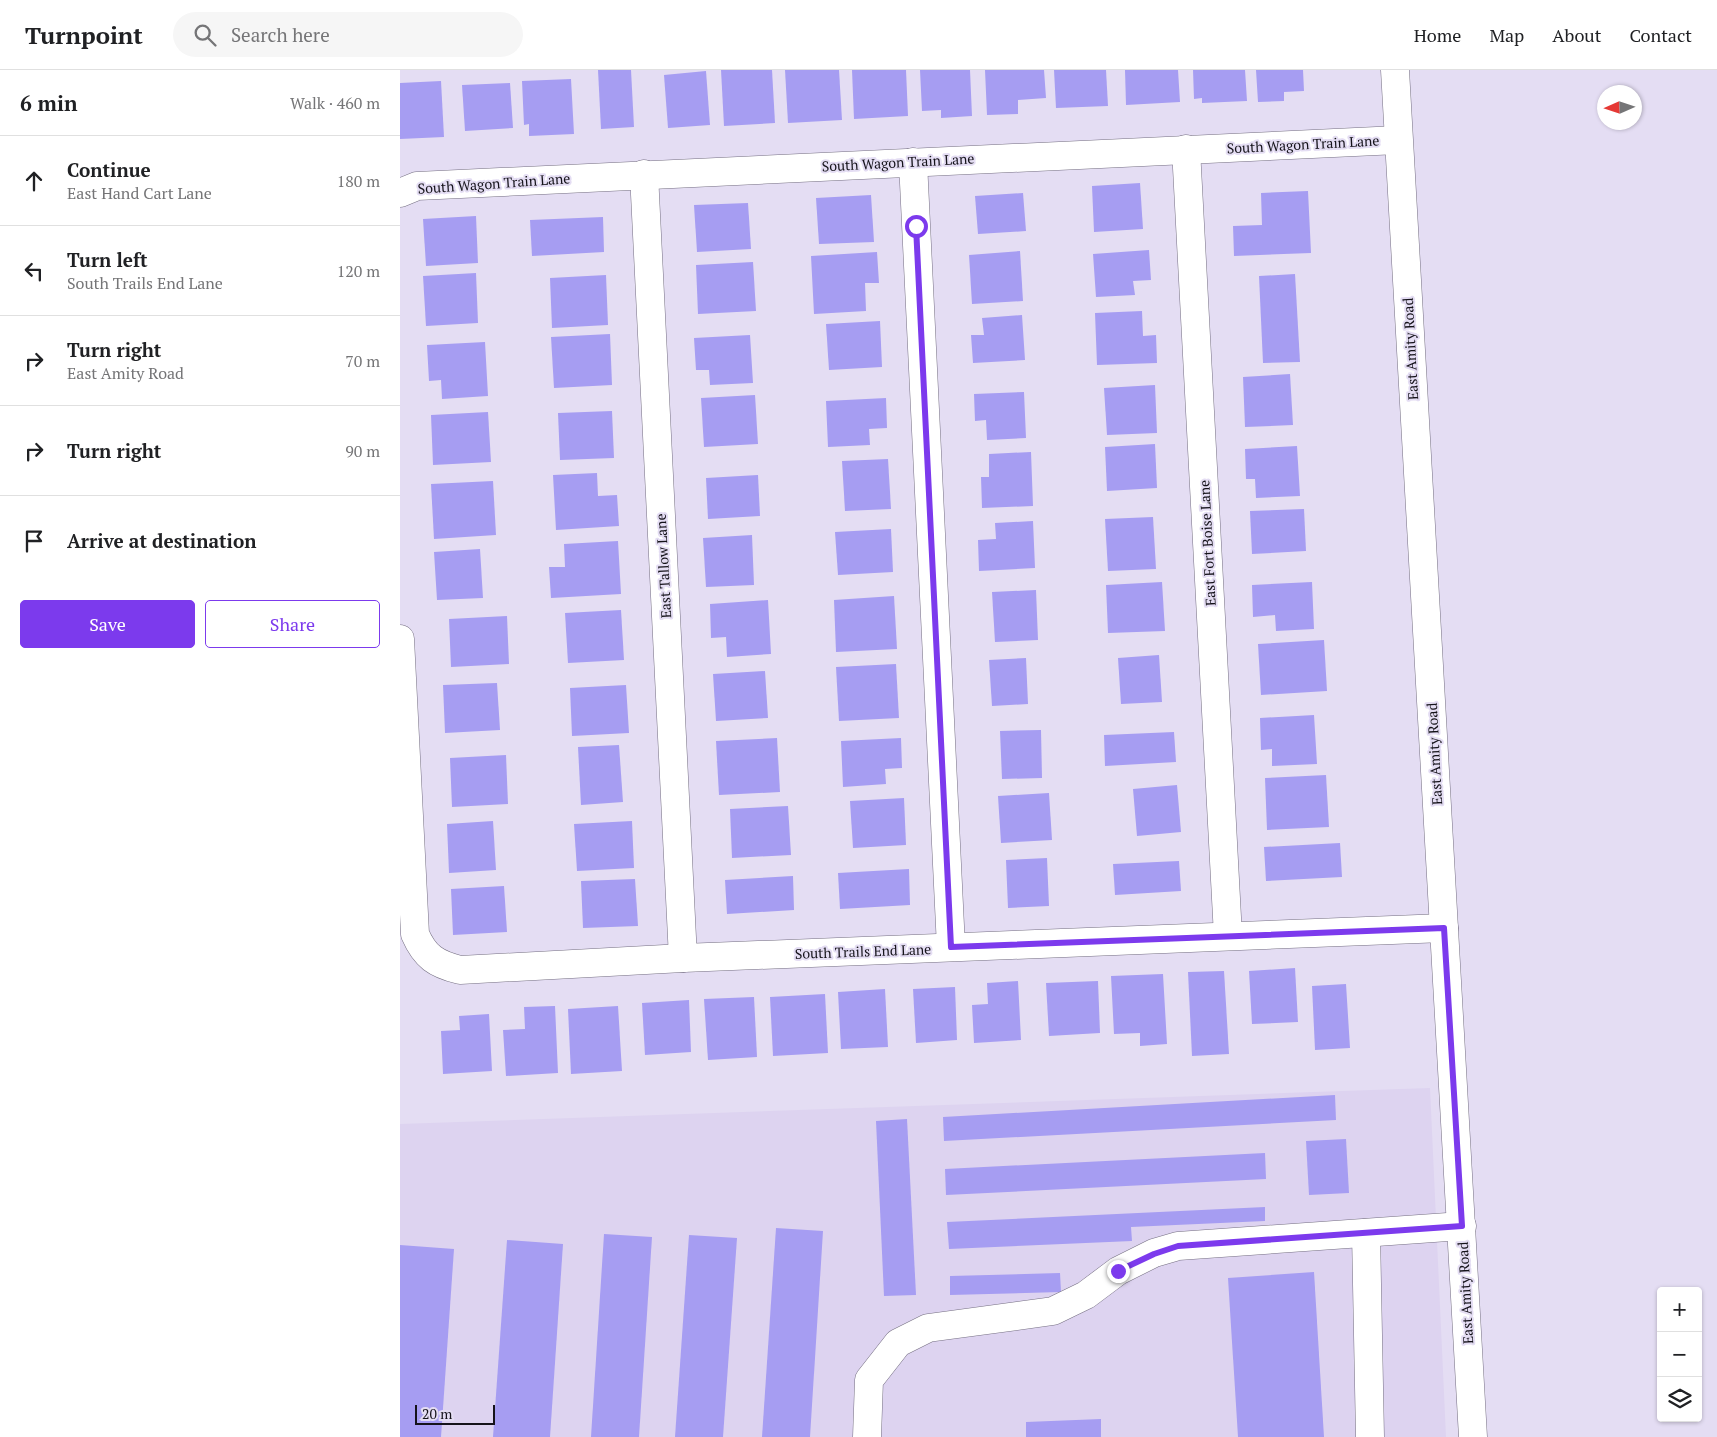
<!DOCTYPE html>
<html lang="en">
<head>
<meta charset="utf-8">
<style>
	body { margin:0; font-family:"PT Serif",serif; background:#f6f6f6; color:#202124 }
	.controls { position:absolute; right:15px; bottom:15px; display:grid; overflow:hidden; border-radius:5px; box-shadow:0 1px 4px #0004 }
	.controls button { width:45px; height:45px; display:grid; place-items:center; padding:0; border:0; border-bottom:1px solid #e0e0e0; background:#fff; color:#202124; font:25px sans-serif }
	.compass { position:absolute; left:1197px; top:15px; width:45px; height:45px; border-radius:50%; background:#fff; box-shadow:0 1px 4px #0004; rotate:267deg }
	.scale { position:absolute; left:15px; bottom:12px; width:80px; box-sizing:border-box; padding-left:5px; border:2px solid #15131a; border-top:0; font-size:14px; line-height:18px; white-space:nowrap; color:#15131a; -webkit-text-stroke:4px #e4ddf3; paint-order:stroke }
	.stop { position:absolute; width:15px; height:15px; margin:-11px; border:4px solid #7c3aed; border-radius:50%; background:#fff }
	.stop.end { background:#7c3aed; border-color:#fff; box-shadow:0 1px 5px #0008 }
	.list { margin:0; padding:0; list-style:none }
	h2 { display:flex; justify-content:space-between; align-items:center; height:65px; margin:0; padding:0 20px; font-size:21px }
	h2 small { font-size:16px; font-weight:400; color:#757577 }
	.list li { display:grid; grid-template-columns:32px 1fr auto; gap:15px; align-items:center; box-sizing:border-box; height:90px; padding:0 20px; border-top:1px solid #e0e0e0 }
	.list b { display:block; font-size:19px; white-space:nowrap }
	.list p { margin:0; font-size:16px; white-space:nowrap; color:#757577 }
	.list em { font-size:16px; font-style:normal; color:#757577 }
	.actions { display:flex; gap:10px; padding:15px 20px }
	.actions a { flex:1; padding:11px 0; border:1px solid #7c3aed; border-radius:5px; text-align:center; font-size:18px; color:#7c3aed }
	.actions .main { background:#7c3aed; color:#fff }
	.icon { flex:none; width:28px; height:28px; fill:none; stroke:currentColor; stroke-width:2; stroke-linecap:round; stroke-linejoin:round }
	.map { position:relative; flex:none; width:1317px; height:1367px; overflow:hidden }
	header { display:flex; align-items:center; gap:30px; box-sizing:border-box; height:70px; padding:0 25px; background:#fff; border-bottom:1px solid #e0e0e0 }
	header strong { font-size:24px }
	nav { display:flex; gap:28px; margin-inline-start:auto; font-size:18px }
	.search { width:350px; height:45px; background:#f6f6f6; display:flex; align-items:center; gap:12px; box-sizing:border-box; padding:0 18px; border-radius:28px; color:#757577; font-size:19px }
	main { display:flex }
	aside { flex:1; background:#fff }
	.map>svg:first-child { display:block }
	.built { fill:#ddd3f0 }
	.building { fill:#a69df2 }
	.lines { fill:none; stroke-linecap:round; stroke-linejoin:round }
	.minor-casing { stroke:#756f82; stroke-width:29 }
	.minor { stroke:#fff; stroke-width:28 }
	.route { stroke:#7c3aed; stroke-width:6 }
	.labels { text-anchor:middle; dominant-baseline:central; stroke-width:4; stroke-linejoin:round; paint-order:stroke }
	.street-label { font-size:14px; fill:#15131a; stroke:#e4ddf3 }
</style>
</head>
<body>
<header>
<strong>Turnpoint</strong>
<div class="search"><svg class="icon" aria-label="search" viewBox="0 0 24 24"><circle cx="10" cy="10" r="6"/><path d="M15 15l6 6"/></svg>Search here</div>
<nav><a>Home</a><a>Map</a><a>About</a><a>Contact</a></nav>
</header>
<main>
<aside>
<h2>6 min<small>Walk · 460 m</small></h2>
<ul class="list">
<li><svg class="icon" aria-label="ahead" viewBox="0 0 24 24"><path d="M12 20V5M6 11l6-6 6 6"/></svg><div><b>Continue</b><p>East Hand Cart Lane</p></div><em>180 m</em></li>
<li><svg class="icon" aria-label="left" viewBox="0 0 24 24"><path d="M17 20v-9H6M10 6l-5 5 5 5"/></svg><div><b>Turn left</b><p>South Trails End Lane</p></div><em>120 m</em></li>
<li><svg class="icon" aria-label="right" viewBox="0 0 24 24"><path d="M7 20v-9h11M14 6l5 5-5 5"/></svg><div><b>Turn right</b><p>East Amity Road</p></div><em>70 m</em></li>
<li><svg class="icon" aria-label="right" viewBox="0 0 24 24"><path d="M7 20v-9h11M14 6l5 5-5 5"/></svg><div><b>Turn right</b></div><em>90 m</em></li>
<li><svg class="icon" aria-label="arrive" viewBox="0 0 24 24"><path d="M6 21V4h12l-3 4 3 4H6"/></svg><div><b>Arrive at destination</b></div></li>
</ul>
<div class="actions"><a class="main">Save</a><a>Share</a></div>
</aside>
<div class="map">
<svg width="1317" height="1367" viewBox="0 0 1317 1367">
	<rect width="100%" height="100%" fill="#e4ddf3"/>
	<!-- built -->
	<polygon class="built" points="1030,1018 1046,1367 0,1367 0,1054"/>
	<!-- building -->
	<g class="building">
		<polygon points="198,0 231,0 234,57 201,59"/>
		<polygon points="321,0 372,0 375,53 324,56"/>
		<polygon points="385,0 439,0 442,50 388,53"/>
		<polygon points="452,0 506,0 508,46 454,49"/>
		<polygon points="520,0 570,0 572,46 541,48 541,40 522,41"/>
		<polygon points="585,0 644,0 646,28 618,30 618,44 587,45"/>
		<polygon points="654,0 706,0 708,36 656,38"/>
		<polygon points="725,0 778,0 780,32 726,35"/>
		<polygon points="793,0 845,0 847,31 802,33 802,28 794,29"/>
		<polygon points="856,0 903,0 904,21 884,22 884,31 858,32"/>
		<polygon points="306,1 310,55 268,58 264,5"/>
		<polygon points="171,9 174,64 129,66 129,54 124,55 122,11"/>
		<polygon points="41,11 44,67 0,69 0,13"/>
		<polygon points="110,13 113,58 65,61 62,15"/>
		<polygon points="740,113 743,159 694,162 692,116"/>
		<polygon points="908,121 911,183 834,186 833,156 862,155 861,123"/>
		<polygon points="623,123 626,161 578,164 575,126"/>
		<polygon points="471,125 474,172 419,174 416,128"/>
		<polygon points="348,133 351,179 297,182 294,135"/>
		<polygon points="76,146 78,193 26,196 23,149"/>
		<polygon points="203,147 204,182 132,186 130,150"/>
		<polygon points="749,180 751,210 733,211 735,225 696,227 693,184"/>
		<polygon points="620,181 623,231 572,234 569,185"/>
		<polygon points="477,182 479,213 465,213 466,241 414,244 411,186"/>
		<polygon points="353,192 356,241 298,244 296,195"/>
		<polygon points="76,203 78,253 26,256 23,206"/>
		<polygon points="895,204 900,292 863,293 859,206"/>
		<polygon points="206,205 208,255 152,258 150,208"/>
		<polygon points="742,241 743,266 756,265 757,293 697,295 695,243"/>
		<polygon points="622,245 625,290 573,293 571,265 584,265 582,248"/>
		<polygon points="480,251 482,297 429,300 426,254"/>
		<polygon points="210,264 212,315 154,318 151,267"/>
		<polygon points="350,265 353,313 310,315 309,300 296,300 294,268"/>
		<polygon points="85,272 88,326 42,329 41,310 29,311 27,275"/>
		<polygon points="890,304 893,355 845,357 843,307"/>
		<polygon points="755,315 757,363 707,365 704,318"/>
		<polygon points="624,322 626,368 587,370 586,350 575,351 574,324"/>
		<polygon points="355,325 358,374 304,377 301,328"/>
		<polygon points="486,328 487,358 469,359 470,375 428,377 426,331"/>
		<polygon points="212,341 214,388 160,390 158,343"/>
		<polygon points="88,342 91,392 33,395 31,345"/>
		<polygon points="755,374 757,418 707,421 705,377"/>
		<polygon points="897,376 900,426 856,428 855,409 846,409 845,379"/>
		<polygon points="631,382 633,436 582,438 581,407 589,407 589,384"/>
		<polygon points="488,389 491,439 445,441 442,391"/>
		<polygon points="197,403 198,426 217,425 219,456 156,460 153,405"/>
		<polygon points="358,405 360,446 308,449 306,408"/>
		<polygon points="93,411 96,465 34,469 31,414"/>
		<polygon points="904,439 906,481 852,484 850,441"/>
		<polygon points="753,447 756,499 708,501 705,449"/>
		<polygon points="633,451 635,498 579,501 578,470 596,469 595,453"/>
		<polygon points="491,459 493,502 438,505 435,462"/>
		<polygon points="352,465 354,515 306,517 303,468"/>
		<polygon points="218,471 221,524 151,528 149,497 165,497 164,474"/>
		<polygon points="80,479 83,528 37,530 34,482"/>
		<polygon points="762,512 765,561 708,563 706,515"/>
		<polygon points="912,512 914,559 876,561 875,545 853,547 852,515"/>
		<polygon points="636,520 638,570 595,572 592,522"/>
		<polygon points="494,526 497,579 436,582 434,530"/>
		<polygon points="368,530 371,584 327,587 326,567 311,568 310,534"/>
		<polygon points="221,540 224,590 168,593 165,543"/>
		<polygon points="107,546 109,594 51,597 49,549"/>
		<polygon points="924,570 927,621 861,625 858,574"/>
		<polygon points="759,585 762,632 721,634 718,588"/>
		<polygon points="626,588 628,634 592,636 589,590"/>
		<polygon points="496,594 499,648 439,651 436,597"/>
		<polygon points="365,601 368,648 316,651 313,604"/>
		<polygon points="97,613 100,660 45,663 43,615"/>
		<polygon points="226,615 229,663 172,666 170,618"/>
		<polygon points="914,645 917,694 872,696 872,679 861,680 860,648"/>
		<polygon points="641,660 642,708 602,709 600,661"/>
		<polygon points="774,662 776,692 705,696 704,665"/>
		<polygon points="377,668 380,722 319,725 316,671"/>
		<polygon points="501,668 502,698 485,699 486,714 443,717 441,671"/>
		<polygon points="219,675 223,732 181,735 178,677"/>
		<polygon points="106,685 108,734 52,737 50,688"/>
		<polygon points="926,705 929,757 867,760 865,708"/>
		<polygon points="777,715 781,762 737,766 733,719"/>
		<polygon points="649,723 652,770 601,773 598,726"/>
		<polygon points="504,728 506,775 453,778 450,731"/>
		<polygon points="388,736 391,785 332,788 330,739"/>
		<polygon points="93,751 96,800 49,803 47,754"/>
		<polygon points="232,751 234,798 177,801 174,754"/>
		<polygon points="940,773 942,807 866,811 864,777"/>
		<polygon points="647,788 649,836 608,838 606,790"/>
		<polygon points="779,791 781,821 715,825 713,794"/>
		<polygon points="509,799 510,835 440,839 438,803"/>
		<polygon points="393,806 394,840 327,844 325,810"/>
		<polygon points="235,809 238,856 183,858 181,811"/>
		<polygon points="104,816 107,862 53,865 51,819"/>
		<polygon points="895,898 898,952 852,954 849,901"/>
		<polygon points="824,901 829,984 792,986 788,902"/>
		<polygon points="763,904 767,974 740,976 740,963 714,964 711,906"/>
		<polygon points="618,911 621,970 574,973 572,935 588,934 587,913"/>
		<polygon points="698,911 700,963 649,966 646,913"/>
		<polygon points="946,914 950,978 915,980 912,916"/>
		<polygon points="555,917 557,970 516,973 513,919"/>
		<polygon points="485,919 488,977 441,979 438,922"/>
		<polygon points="425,924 428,983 373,986 370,927"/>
		<polygon points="354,927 357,987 308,990 304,929"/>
		<polygon points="289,930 291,982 245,985 242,933"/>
		<polygon points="155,936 158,1003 106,1006 103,960 125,959 124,937"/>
		<polygon points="218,936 222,1001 171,1004 168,939"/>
		<polygon points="89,944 92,1001 43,1004 41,961 60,960 59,946"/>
		<polygon points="935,1025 936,1050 544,1071 543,1047"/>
		<polygon points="507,1049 516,1225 484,1226 476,1051"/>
		<polygon points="946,1069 949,1123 909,1125 906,1071"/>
		<polygon points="865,1083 866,1109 546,1125 545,1099"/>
		<polygon points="865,1137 865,1151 731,1157 732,1171 549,1179 547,1152"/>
		<polygon points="376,1158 423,1161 410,1367 362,1367"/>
		<polygon points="204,1164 252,1167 239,1367 191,1367"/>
		<polygon points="289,1165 337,1168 323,1367 275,1367"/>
		<polygon points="107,1170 163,1174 150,1367 93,1367"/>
		<polygon points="0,1175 54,1179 41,1367 0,1367"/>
		<polygon points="914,1202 924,1367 838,1367 828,1208"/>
		<polygon points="660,1203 661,1222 550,1225 550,1206"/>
		<polygon points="701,1349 701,1367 626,1367 626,1352"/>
	</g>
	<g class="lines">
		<!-- minor casing -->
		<g class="minor-casing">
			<g id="minor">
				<polyline points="995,0 1073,1367"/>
				<polyline points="786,79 828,866"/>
				<polyline points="513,92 551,877"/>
				<polyline points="244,104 283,888"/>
				<polyline points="0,123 17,116 998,70"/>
				<path d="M0,569L15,864C25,887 36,894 60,900L283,888L1044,858"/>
				<polyline points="966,1163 970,1367"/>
				<polyline points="467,1367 469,1310 498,1273 528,1258 653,1241 686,1225 718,1201 754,1183 778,1176 1062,1156"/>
			</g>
		</g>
		<!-- minor -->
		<use href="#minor" class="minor"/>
	</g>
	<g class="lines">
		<!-- route -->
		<polyline class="route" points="516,156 551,877 1044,858 1062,1156 778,1176 754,1184 718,1201"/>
	</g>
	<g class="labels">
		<!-- street labels -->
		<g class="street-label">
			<text transform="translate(903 74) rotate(-3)">South Wagon Train Lane</text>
			<text transform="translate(498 92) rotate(-3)">South Wagon Train Lane</text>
			<text transform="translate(94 113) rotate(-4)">South Wagon Train Lane</text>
			<text transform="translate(1010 279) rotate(-93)">East Amity Road</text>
			<text transform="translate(807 473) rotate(-93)">East Fort Boise Lane</text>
			<text transform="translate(263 496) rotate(-93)">East Tallow Lane</text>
			<text transform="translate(1034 684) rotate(-93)">East Amity Road</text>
			<text transform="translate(463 881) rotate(-2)">South Trails End Lane</text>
			<text transform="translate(1065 1223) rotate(-93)">East Amity Road</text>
		</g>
	</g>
</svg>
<div class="controls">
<button>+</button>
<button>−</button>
<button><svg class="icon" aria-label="layers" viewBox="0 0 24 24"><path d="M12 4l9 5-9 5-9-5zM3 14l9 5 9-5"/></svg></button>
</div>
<svg class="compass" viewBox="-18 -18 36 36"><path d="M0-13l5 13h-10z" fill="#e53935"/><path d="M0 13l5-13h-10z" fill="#757577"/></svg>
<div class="scale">20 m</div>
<div class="stop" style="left:516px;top:156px"></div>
<div class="stop end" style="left:718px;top:1201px"></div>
</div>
</main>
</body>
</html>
